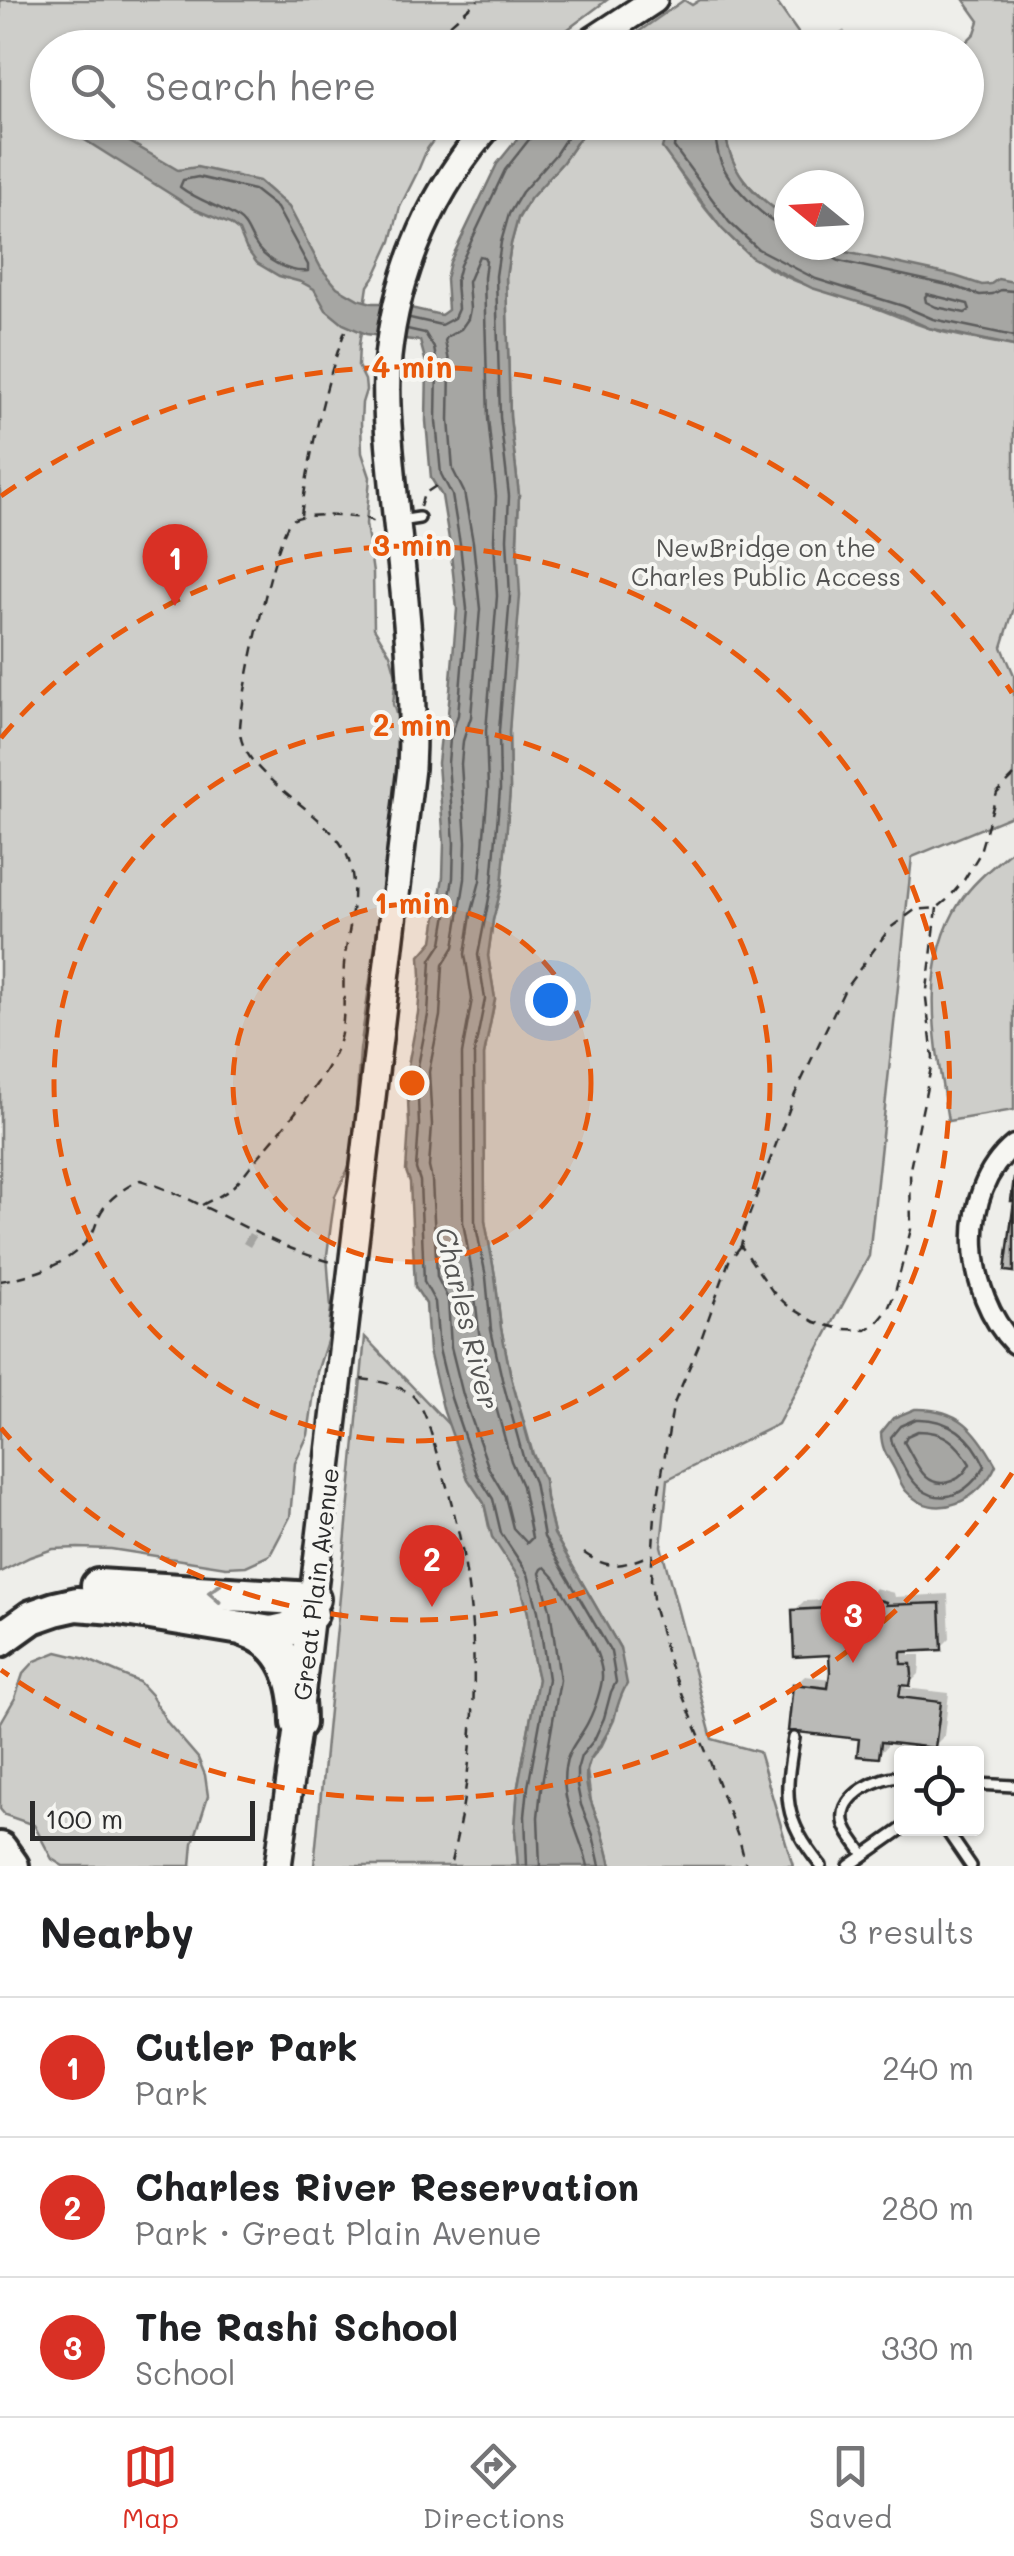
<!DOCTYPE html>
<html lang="en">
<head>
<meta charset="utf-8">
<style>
	body { margin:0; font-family:Mali,sans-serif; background:#f6f6f6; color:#202124 }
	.controls { position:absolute; right:30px; bottom:30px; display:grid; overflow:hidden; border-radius:10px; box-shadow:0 2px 8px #0004 }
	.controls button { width:90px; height:90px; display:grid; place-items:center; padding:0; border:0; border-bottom:2px solid #e0e0e0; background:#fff; color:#202124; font:50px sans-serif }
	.compass { position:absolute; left:774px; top:170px; width:90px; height:90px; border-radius:50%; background:#fff; box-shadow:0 2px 8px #0004; rotate:288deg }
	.scale { position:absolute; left:30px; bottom:25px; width:225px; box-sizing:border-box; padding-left:10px; border:5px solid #2b2b2b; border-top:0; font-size:28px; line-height:35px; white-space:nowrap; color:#2b2b2b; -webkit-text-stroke:8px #f6f6f2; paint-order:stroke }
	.you { position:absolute; left:550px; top:1000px; width:35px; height:35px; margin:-25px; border:8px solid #fff; border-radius:50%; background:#1a73e8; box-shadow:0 0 0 15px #1a73e833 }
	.badge { display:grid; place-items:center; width:65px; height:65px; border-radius:50%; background:#d93025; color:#fff; font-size:32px; font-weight:700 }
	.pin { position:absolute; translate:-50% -82px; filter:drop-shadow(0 2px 5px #0008) }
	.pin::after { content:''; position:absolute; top:52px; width:35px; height:30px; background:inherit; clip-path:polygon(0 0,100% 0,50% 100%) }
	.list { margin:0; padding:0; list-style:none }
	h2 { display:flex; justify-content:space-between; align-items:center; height:130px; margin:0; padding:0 40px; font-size:42px }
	h2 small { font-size:32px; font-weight:400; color:#757577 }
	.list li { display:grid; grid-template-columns:65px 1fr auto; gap:30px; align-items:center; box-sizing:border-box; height:140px; padding:0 40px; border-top:2px solid #e0e0e0 }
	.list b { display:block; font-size:38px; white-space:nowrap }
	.list p { margin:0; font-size:32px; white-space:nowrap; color:#757577 }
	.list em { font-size:32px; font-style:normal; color:#757577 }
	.icon { flex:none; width:55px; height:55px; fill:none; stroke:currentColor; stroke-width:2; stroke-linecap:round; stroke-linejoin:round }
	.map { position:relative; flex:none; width:1014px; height:1866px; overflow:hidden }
	.search { position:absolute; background:#fff; box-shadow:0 2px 8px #0004; left:30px; right:30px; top:30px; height:110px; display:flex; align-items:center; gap:25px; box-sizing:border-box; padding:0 35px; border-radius:55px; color:#757577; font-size:38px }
	.sheet { height:550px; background:#fff }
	nav { display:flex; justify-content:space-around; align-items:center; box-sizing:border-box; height:140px; border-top:2px solid #e0e0e0; background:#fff; font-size:28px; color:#757577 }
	nav a { display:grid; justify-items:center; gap:5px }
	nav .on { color:#d93025 }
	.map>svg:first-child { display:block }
	.green { fill:#cececa; stroke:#7c7c7a; stroke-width:2.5 }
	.water { fill:#a6a6a3; stroke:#757573; stroke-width:2.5 }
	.shadow { fill:#0003 }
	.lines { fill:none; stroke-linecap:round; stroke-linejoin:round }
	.shore { stroke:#5c5c5b; stroke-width:2.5 }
	.building { fill:#babab7; stroke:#2b2b2b; stroke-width:2.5 }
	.lane-casing { stroke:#2b2b2b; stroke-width:16 }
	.street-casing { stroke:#2b2b2b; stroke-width:25 }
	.secondary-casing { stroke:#2b2b2b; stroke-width:32 }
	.highway-casing { stroke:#2b2b2b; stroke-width:40 }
	.path { stroke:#2b2b2b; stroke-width:2.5; stroke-dasharray:10 8; stroke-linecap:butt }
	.lane { stroke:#f6f6f2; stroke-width:9 }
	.street { stroke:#f6f6f2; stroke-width:18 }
	.secondary { stroke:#f6f6f2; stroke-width:25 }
	.highway { stroke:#f6f6f2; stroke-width:32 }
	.oneway { stroke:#90908e }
	.ring { fill:none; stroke:#e8590c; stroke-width:5; stroke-dasharray:18 12 }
	.labels { text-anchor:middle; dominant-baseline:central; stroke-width:8; stroke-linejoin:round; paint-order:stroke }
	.park-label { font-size:25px; fill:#545453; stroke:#f6f6f2 }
	.street-label { font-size:25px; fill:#2b2b2b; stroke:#f6f6f2 }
	.water-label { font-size:28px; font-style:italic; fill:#565655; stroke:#f6f6f2 }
	.centre { fill:#e8590c; stroke:#f6f6f2; stroke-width:5 }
	.ring-label { font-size:30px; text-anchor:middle; font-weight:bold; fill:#e8590c; stroke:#f6f6f2; stroke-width:8; stroke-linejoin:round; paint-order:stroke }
</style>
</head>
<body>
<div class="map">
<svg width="1014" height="1866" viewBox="0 0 1014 1866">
	<rect width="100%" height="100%" fill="#eeeeea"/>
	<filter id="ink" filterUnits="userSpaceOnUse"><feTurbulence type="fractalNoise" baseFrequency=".01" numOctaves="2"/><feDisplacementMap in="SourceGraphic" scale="20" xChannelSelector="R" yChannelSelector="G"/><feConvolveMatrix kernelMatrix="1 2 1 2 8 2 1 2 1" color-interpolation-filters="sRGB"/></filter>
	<g filter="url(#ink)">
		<!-- green -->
		<g class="green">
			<polygon points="0,0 607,0 544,47 48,48 48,122 446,123 427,149 417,173 400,207 391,241 375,276 368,286 359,345 358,366 365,380 366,390 362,403 361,423 362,453 370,477 366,524 373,573 374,628 390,654 396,675 393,704 397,717 396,799 360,1050 353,1152 348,1169 335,1196 331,1224 327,1255 331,1308 328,1338 317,1372 308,1435 295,1463 290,1517 270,1555 246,1566 226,1567 111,1549 78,1548 53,1549 30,1557 0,1572"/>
			<polygon points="684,0 692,5 700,0 775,0 808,47 685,47 672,41 631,37"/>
			<path d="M964,0H1014V285L987,287L841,251L828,245H849V185H789V220C751,192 728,172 724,123L966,122V48L961,47L975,33L979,21Z"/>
			<path d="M590,123H669L663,148C688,185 713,225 749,254C783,282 827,291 868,305C889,312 910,323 932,329C958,337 987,341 1014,346V608L1002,647L1014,675V815L912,857L869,1256L778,1424L668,1479L661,1546L712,1739L759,1752L793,1866H611L602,1831L591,1802L587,1771L590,1760L602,1745L614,1720L620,1695V1648L554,1534L546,1498L544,1480L533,1454L511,1377L501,1328L495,1276L485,1221L484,1055L495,999L488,956L493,920L502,885L510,790L509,732L519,495L510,417L506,277L511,244L518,219L530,199L563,162Z"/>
			<path d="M1014,848V1110L948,1121C937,1050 917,968 960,902C974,881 995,865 1014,848Z"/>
			<polygon points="365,1337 450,1426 468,1479 484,1503 489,1527 519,1578 528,1613 532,1653 538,1679 518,1786 515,1830 518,1866 314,1866"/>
			<polygon points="57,1652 86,1659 139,1682 151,1695 167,1722 198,1758 205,1775 208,1796 193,1843 191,1866 63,1866 52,1859 34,1825 5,1815 0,1809 0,1724 15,1698 23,1674 35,1661"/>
		</g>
		<!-- water -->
		<g class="water">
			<path d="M58,123H97L178,170L197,167L259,181L289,207L321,268L337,287L358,299L372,303H389L441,315L448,310L446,279L450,262L497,164L530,123H590L563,162L530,199L518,218L511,244L506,277L510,417L519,495L517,539L520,596L509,732L510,790L502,885L493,920L488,956L495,999L484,1055L485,1221L495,1276L501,1328L511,1377L532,1454L544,1480L546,1498L554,1534L620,1648L627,1684C618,1698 617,1713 610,1727C605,1740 596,1749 590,1760C579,1782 594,1808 601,1828C605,1840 608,1853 611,1866H518L515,1830L518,1786L538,1679L532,1653L528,1613L519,1578L492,1537L484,1503L468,1479L444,1412L429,1351L426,1304L415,1287L410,1182L406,1171L409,1125L407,1071L418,1013L421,976L420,956L433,941L443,877L444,843L438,763L441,736L448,714L457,609L450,545L442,496L431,478L426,421L427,367L420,341L366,334L343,324L326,310L314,289L301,282L279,276L257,263L246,248L239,231L230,224L194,209Z"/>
			<path d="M669,123H724C728,172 751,192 789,220V245H828L841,251L955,276L982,285L991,284L998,279L1014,282V346L929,328L900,315L812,288L751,257L722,229L662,148Z"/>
			<path d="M915,1409C959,1408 976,1429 996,1465C981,1499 936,1524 906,1491C901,1485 898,1477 895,1470C887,1455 882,1451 881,1433L893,1418Z"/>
		</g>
		<!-- shadow -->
		<g class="shadow">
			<polygon points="844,30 847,35 838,41 835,36"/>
			<polygon points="249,1233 256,1237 250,1247 243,1243"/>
			<polygon points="875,1588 894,1593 895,1597 948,1594 950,1638 941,1647 909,1649 909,1655 920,1655 920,1664 919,1674 905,1688 949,1693 944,1736 934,1746 888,1740 887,1746 878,1756 862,1737 795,1685 805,1676 832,1679 832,1652 794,1611 804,1601 852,1599 858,1592 872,1592"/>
		</g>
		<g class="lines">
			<!-- shore -->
			<g class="shore">
				<polyline points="577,122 555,155 522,192 509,214 501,242 496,276 500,417 509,496 507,539 510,596 499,731 500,790 492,883 478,955 485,999 474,1054 475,1221 486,1277 491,1330 502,1379 523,1457 534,1482 544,1537 611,1652 616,1682 611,1692 604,1718 594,1740 581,1756 577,1770 577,1785 581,1805 593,1835 600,1866"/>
				<polyline points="677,122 674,147 729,222 758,249 816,279 903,306 933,319 1014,336"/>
				<path d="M715,122C715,136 716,150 721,162C729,183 767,225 789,227"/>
				<path d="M198,177L254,190L277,208L308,265V271C288,273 264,260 254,242C248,232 247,224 236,217C218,205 198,201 180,187L183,180Z"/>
				<polyline points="827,245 829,255 839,261 952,286 980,295 993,294 1001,290 1014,291"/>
				<polygon points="479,256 484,257 486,261 484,278 488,418 496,496 494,539 497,596 486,731 488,789 480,881 471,915 465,954 472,999 462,1054 463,1222 473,1279 479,1332 489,1382 511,1461 522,1486 532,1538 527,1543 513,1528 505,1496 489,1469 463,1395 451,1347 448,1299 437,1277 432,1180 429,1167 432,1125 429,1072 440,1016 443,965 454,947 465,879 466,842 461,764 463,741 471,717 480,609 473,542 464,492 453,470 449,420 450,366 445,341 447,337 461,329 468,319 470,309 468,282"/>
				<polygon points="927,294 968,304 970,310 965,313 936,307 926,302 925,297"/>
				<polyline points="410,318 441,325 454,318 458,309 456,281 460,265 505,170 535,132 537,122"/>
				<polyline points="407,329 425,333 434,348 437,365 436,421 441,474 452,495 460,544 467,609 458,715 450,739 448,763 454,843 453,878 442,943 431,960 428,1015 417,1071 419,1125 416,1169 420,1181 424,1282 435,1302 439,1349 451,1398 477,1474 493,1499 501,1533 528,1574 538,1611 548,1679 528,1787 525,1816 527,1866"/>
				<path d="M916,1419C949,1418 972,1436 985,1466C961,1504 926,1509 904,1467C899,1456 892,1449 891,1437L900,1426Z"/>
				<path d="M918,1431C944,1431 957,1442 970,1464C965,1472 961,1478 952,1481C924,1491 916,1461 904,1442L907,1436Z"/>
				<path d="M540,1866L538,1817L541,1789L560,1680L550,1609L540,1573L542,1569L545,1567L555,1578C568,1601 602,1650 602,1675C603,1685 594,1710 589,1720C582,1736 567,1749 565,1768C560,1801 580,1835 588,1866"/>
			</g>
		</g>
		<!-- building -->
		<g class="building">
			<polygon points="1014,1178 1014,1272 1005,1271 1014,1201 1011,1201"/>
			<polygon points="864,1596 886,1602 886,1605 940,1603 942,1650 901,1652 901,1664 911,1664 912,1675 910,1686 901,1685 899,1697 941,1702 935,1748 881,1742 879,1758 857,1756 859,1739 788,1731 793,1684 828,1688 830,1672 829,1655 794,1657 792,1610 847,1607 846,1601 864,1600"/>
		</g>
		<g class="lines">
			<!-- lane casing -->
			<g class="lane-casing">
				<g id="lane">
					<polyline points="399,521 419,518"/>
					<path d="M794,1738C784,1797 782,1817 821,1866"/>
					<polyline points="976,1784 1014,1786"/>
					<polyline points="945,1828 971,1866"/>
					<path d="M864,1855C858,1845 846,1833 844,1821C840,1794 880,1776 902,1776"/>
					<polyline points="849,1866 903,1828"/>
				</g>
			</g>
			<!-- street casing -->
			<g class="street-casing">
				<path id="street" d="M1014,1145C956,1193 965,1294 1014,1344"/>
			</g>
			<!-- secondary casing -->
			<g class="secondary-casing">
				<g id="secondary">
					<polyline points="581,48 654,0"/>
					<path d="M278,1866L298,1723L411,768C416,677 403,585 394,494C390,448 384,402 388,357C397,270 434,187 492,122"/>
				</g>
			</g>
			<!-- highway casing -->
			<g class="highway-casing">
				<g id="highway">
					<polyline points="98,1586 313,1599"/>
					<path d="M246,1630C288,1643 298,1684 298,1723"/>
					<polyline points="0,1640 32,1617 55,1609 77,1604 114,1607 271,1633 289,1629 311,1614"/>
					<polyline points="0,1849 12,1866"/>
				</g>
			</g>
			<!-- path -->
			<g class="path">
				<polyline points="423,48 478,0"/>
				<polyline points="434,122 450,130 461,122"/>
				<polyline points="420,507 424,494 436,486"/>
				<path d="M301,515C310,453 323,390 345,331"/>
				<polyline points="937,908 926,998 933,1058 910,1169 911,1229 895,1293 887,1311 878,1322 866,1330 842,1329 815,1322 787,1305 773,1292 741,1246 744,1229 795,1094 845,989 890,928 915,910 937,908 948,899 964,880 979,855 997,793 1014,776"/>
				<path d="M202,1205C211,1200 221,1196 229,1190C238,1183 246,1171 254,1162C279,1132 331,1075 340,1038C347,1011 341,983 345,955C350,925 359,888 348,858C333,813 245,780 240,733C238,708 275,535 291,521C303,511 350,517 366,518L375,522L377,525"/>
				<polyline points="741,1246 729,1261 700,1342 673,1406 655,1515 651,1579 654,1609 670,1665 709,1759 740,1842 746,1866"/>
				<path d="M0,1281C33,1275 68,1266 90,1237C95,1230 96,1223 99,1216C107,1199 124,1188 140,1180C207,1201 264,1245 332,1262"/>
				<path d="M361,1379C378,1381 398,1384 412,1395C427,1409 432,1439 438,1458C483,1590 484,1731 450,1866"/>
				<path d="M584,1553C612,1572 622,1565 651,1555"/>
			</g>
			<!-- lane -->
			<use href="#lane" class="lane"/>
			<!-- street -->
			<use href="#street" class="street"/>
			<!-- secondary -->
			<use href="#secondary" class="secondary"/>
			<!-- highway -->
			<use href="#highway" class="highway"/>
		</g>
		<!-- one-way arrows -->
		<defs><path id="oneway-chevron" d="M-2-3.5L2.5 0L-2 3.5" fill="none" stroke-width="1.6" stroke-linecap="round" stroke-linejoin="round" transform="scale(2.5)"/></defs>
		<use class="oneway" href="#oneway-chevron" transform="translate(215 1593) rotate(-177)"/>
	</g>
	<!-- distance rings -->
	<circle cx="412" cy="1083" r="179" fill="#e8590c" fill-opacity=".12"/>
	<g class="ring">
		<circle cx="412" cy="1083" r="179"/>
		<circle cx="412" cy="1083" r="358"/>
		<path d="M1 738A537 537 0 1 1 1 1428"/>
		<path d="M1012 1473A716 716 0 0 1 1 1670M1 496A716 716 0 0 1 1012 693"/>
	</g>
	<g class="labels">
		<!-- park labels -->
		<g class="park-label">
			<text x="766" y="547">NewBridge on the<tspan x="766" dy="29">Charles Public Access</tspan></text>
		</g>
		<!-- street labels -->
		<g class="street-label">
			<text transform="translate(315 1584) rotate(-83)">Great Plain Avenue</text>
		</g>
		<!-- water labels -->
		<g class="water-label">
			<text transform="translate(468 1318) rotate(76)">Charles River</text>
		</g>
	</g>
	<circle cx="412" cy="1083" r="15" class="centre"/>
	<g class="ring-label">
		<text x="412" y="378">4 min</text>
		<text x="412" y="556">3 min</text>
		<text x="412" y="736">2 min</text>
		<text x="412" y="914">1 min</text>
	</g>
</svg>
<div class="controls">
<button><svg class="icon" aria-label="locate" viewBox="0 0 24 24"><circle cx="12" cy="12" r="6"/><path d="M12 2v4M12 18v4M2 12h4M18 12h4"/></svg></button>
</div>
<svg class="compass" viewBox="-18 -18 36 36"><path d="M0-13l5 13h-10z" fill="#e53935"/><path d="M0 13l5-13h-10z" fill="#757577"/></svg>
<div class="scale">100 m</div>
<div class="you"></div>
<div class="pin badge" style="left:175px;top:606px">1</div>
<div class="pin badge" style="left:432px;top:1607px">2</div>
<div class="pin badge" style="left:853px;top:1663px">3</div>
<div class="search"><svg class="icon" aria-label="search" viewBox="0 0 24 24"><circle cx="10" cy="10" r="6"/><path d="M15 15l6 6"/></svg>Search here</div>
</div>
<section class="sheet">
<h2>Nearby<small>3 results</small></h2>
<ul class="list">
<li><span class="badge">1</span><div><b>Cutler Park</b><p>Park</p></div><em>240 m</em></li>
<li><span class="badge">2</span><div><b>Charles River Reservation</b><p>Park · Great Plain Avenue</p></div><em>280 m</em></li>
<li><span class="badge">3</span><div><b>The Rashi School</b><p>School</p></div><em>330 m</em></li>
</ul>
</section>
<nav>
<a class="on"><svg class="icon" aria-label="map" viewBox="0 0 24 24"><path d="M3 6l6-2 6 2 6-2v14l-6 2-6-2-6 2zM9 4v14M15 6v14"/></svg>Map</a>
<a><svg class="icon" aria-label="directions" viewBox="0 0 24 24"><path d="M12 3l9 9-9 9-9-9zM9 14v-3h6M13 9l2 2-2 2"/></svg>Directions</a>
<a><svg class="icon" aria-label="saved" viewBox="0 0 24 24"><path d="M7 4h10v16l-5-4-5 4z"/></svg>Saved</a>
</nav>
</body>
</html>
